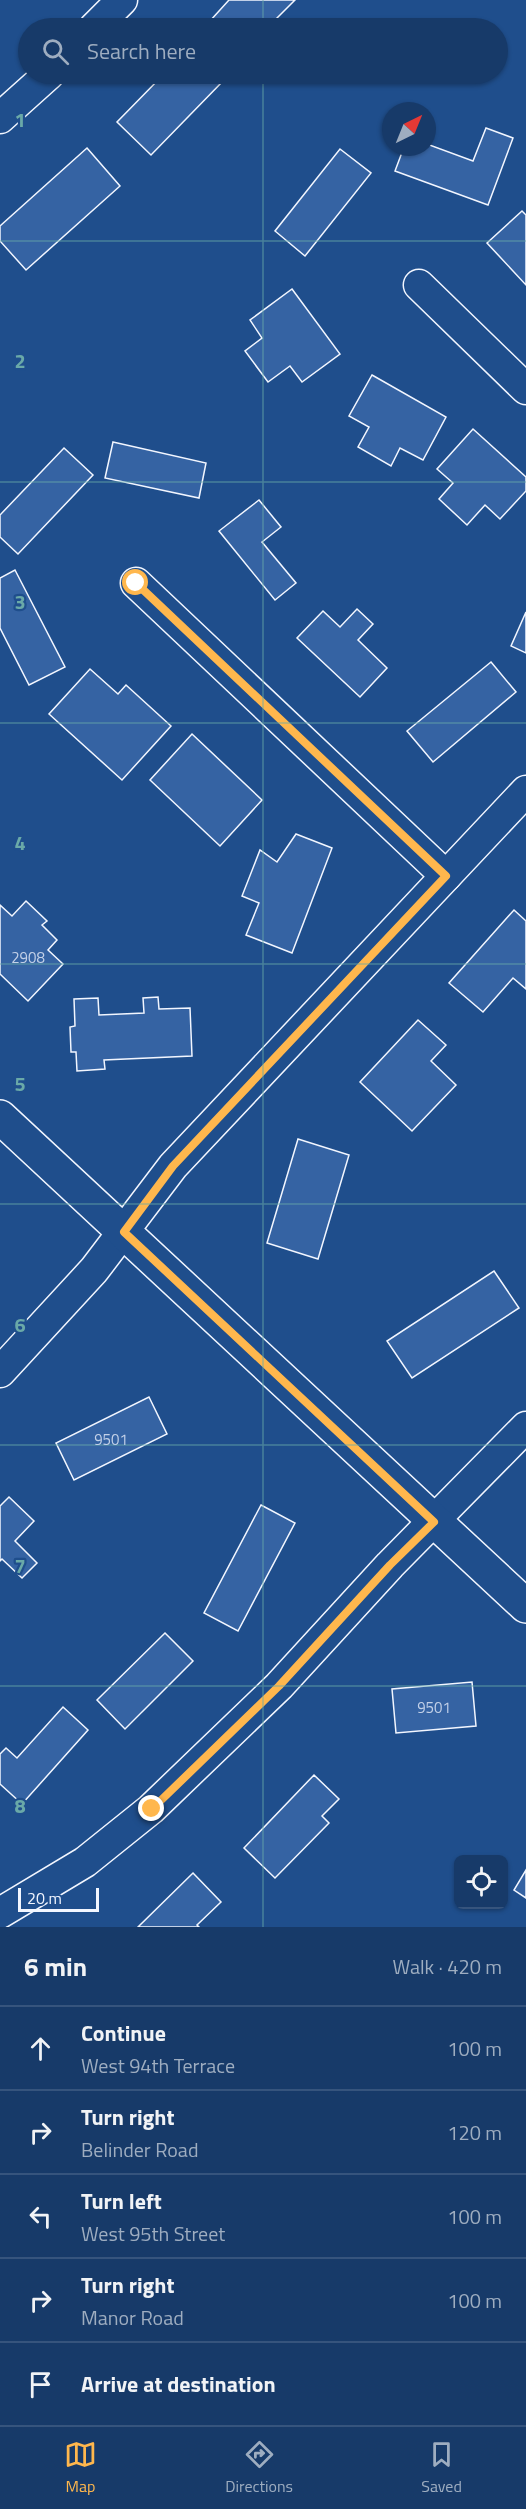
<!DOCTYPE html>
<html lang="en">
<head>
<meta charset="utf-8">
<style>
	body { margin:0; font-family:"Titillium Web",sans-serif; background:#20416f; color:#f1f3f6 }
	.controls { position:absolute; right:18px; bottom:18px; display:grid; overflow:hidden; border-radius:9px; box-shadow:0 2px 4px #0004 }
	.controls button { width:54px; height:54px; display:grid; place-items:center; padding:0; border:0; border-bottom:2px solid #36547d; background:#173a69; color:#f1f3f6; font:30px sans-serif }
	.compass { position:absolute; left:382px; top:102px; width:54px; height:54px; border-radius:50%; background:#173a69; box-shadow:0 2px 4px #0004; rotate:43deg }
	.scale { position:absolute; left:18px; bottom:15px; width:81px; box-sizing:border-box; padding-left:6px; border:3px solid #f2f6ff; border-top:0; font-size:16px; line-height:21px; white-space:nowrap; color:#f2f6ff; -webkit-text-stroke:4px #1f4e8c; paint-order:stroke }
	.stop { position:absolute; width:18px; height:18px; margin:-14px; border:4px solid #ffb74d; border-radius:50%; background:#fff }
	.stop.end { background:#ffb74d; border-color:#fff; box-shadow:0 2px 6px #0008 }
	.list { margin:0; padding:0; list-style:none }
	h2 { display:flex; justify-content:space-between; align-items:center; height:78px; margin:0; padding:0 24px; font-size:26px }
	h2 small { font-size:20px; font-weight:400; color:#9eadc0 }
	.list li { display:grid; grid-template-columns:39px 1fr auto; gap:18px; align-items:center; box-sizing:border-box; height:84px; padding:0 24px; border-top:2px solid #36547d }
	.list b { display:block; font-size:22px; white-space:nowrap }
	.list p { margin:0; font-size:20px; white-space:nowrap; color:#9eadc0 }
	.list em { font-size:20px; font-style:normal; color:#9eadc0 }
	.icon { flex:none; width:33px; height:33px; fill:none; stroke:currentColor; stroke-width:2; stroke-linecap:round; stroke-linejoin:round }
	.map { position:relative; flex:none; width:526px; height:1927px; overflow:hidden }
	.search { position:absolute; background:#173a69; box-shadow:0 2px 4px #0004; left:18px; right:18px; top:18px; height:66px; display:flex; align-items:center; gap:15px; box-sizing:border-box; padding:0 21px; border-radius:33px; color:#9eadc0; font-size:22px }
	.sheet { height:498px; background:#173a69 }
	nav { display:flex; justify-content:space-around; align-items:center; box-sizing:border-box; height:84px; border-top:2px solid #36547d; background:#173a69; font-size:16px; color:#9eadc0 }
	nav a { display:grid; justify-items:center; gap:3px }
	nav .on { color:#ffb74d }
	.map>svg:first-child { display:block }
	.building { fill:#3563a3; stroke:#f2f6ff; stroke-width:1.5 }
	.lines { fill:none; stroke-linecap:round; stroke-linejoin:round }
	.minor-casing { stroke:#f2f6ff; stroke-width:33 }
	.major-casing { stroke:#f2f6ff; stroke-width:36 }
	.minor { stroke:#1f4e8c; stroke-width:30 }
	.major { stroke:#1f4e8c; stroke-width:33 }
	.route { stroke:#ffb74d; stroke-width:8 }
	.grid { fill:none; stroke:#6aa9a8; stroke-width:1.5; stroke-opacity:0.55 }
	.labels { text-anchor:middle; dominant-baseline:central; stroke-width:4.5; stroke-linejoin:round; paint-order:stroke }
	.number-label { font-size:15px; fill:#c3d1e8 }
	.grid-label { font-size:20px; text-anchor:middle; font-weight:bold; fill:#6aa9a8; stroke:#1f4e8c; stroke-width:4.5; stroke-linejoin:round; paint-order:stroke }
</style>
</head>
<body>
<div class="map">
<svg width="526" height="1927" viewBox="0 0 526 1927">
	<rect width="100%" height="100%" fill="#1f4e8c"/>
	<!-- building -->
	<g class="building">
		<polygon points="229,0 295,0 267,28 218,28 210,21"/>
		<polygon points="164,74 215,74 223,81 151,155 117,122"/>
		<polygon points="486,128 513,138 488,205 395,171 404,147 427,147 427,144 473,161"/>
		<polygon points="87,148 120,186 26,270 0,241 0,226"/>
		<polygon points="340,149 371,173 305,256 275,231"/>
		<polygon points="522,211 526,215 526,285 487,243"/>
		<polygon points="292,289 340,354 302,382 290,366 268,382 245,351 262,338 250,320"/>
		<polygon points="372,375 446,417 423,460 400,448 391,466 358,447 369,427 349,416"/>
		<polygon points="473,429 526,477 526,491 500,519 485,505 467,525 439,499 453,483 437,469"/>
		<polygon points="113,442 206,463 199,498 105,478"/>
		<polygon points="64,448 93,475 18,554 0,537 0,515"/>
		<polygon points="259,500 281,527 262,542 296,583 275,600 219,531"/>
		<polygon points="15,570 65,667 29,685 0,628 0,578"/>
		<polygon points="357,609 373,624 358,640 387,668 360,697 297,638 323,611 340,627"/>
		<polygon points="526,612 526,653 511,646"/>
		<polygon points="491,662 516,692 433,762 407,731"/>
		<polygon points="90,669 118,694 126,685 171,726 122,780 49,714"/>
		<polygon points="192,734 262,800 220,846 150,780"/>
		<polygon points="296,834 332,848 292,953 246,935 259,903 242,896 260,850 277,862"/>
		<polygon points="26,901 47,921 42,925 57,940 48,950 63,964 28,1001 0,974 0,905 12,916"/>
		<polygon points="514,910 526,921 526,989 513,978 483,1012 449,983"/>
		<polygon points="158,997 159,1009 190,1008 192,1056 104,1060 105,1069 77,1071 76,1052 71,1052 70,1027 75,1026 74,999 98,998 99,1015 144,1013 143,998"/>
		<polygon points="418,1020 446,1045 431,1061 456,1085 412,1131 360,1082"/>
		<polygon points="298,1139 349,1155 318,1259 267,1243"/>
		<polygon points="494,1271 519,1308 412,1378 387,1341"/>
		<polygon points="149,1397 167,1434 74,1480 56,1443"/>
		<polygon points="9,1497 34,1521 15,1541 37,1563 22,1578 2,1559 0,1561 0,1506"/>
		<polygon points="261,1505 295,1523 238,1631 204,1613"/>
		<polygon points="165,1633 193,1661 125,1729 97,1700"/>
		<polygon points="472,1682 476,1726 396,1733 392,1689"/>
		<polygon points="63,1707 88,1730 22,1804 0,1784 0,1754 6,1748 17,1758"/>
		<polygon points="314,1775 339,1799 322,1816 329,1823 275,1878 244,1848"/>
		<polygon points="526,1870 526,1898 514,1890"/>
		<polygon points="193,1873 221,1902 197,1925 199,1927 138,1927"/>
	</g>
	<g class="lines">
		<!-- minor casing -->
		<g class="minor-casing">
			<g id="minor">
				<polyline points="94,28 122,0"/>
				<polyline points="0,118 49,74"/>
				<polyline points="419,285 526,389"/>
				<polyline points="136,583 446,876"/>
				<polyline points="0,1372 94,1270 173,1166 526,791"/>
				<polyline points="0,1913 85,1862 151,1809 279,1686 390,1565 526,1427"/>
			</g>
		</g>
		<!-- major casing -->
		<g class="major-casing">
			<polyline id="major" points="0,1117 526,1606"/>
		</g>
		<!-- minor -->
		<use href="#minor" class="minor"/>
		<!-- major -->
		<use href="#major" class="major"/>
	</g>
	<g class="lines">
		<!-- route -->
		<polyline class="route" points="136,583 446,876 173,1166 124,1232 434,1522 390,1565 279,1686 152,1809"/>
	</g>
	<!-- grid -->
	<path class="grid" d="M263,0V28M263,74V1927M0,241H526M0,482H526M0,723H526M0,964H526M0,1204H526M0,1445H526M0,1686H526"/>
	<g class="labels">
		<!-- number labels -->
		<g class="number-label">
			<text x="28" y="957">2908</text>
			<text x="111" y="1439">9501</text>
			<text x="434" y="1707">9501</text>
		</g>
	</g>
	<g class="grid-label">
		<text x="20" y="127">1</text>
		<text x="20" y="368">2</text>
		<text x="20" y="609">3</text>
		<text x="20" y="850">4</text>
		<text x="20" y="1091">5</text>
		<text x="20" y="1332">6</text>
		<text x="20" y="1573">7</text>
		<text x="20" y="1813">8</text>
	</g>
</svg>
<div class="controls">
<button><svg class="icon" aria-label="locate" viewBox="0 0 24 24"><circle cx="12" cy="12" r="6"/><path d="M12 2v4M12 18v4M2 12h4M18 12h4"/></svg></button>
</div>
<svg class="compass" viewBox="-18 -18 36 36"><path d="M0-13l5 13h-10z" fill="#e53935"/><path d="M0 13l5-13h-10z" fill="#9eadc0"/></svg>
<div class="scale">20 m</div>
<div class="stop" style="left:136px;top:583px"></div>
<div class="stop end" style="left:152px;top:1809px"></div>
<div class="search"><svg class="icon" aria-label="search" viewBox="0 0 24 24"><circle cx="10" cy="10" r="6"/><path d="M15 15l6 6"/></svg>Search here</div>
</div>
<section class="sheet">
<h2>6 min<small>Walk · 420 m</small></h2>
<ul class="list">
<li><svg class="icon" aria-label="ahead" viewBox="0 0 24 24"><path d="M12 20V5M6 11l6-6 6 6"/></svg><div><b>Continue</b><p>West 94th Terrace</p></div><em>100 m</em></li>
<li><svg class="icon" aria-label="right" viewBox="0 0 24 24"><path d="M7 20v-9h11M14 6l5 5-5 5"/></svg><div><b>Turn right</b><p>Belinder Road</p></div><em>120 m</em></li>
<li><svg class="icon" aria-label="left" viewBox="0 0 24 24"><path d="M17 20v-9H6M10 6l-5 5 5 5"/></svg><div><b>Turn left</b><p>West 95th Street</p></div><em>100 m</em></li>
<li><svg class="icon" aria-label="right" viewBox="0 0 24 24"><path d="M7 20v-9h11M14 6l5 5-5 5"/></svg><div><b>Turn right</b><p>Manor Road</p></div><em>100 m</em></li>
<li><svg class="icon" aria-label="arrive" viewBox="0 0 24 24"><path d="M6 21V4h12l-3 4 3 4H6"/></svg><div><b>Arrive at destination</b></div></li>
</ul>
</section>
<nav>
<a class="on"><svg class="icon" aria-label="map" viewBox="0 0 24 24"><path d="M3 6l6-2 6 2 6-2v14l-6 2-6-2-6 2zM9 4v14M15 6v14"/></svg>Map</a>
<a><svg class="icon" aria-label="directions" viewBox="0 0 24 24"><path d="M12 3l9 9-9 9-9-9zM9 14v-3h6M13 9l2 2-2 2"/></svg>Directions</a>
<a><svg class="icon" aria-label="saved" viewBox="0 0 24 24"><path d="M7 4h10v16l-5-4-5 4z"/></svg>Saved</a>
</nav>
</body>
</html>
